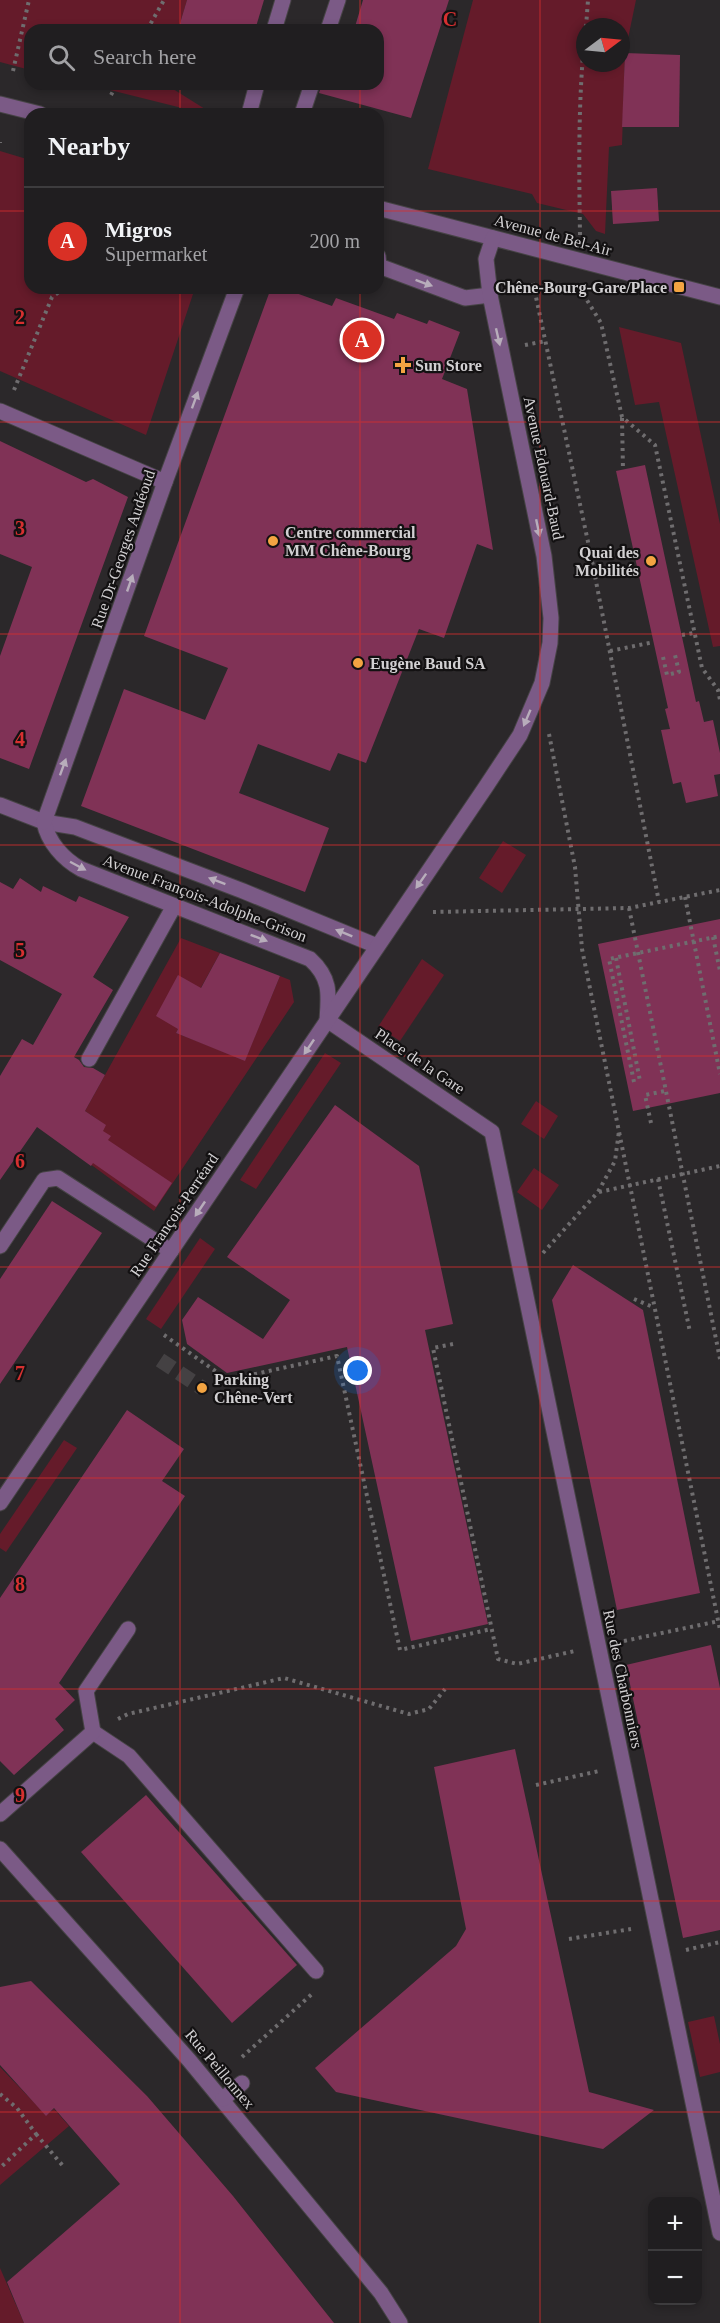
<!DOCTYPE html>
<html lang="en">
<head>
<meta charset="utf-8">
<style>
	body { margin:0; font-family:Georgia,serif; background:#282729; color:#f1f3f6 }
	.controls { position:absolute; right:18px; bottom:18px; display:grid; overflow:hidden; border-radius:12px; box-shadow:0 3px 9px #0003 }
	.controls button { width:54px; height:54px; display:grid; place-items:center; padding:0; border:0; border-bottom:2px solid #3d3c3e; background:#201e20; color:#f1f3f6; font:30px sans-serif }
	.compass { position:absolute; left:576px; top:18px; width:54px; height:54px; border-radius:50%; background:#201e20; box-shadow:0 3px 9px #0003; rotate:74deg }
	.you { position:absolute; left:358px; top:1371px; width:21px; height:21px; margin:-15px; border:4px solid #fff; border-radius:50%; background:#1a73e8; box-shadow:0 0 0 9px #1a73e833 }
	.badge { display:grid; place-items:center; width:39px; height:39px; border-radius:50%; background:#d93025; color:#fff; font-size:20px; font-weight:700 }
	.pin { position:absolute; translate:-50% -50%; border:3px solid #fff; box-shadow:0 2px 6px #0006 }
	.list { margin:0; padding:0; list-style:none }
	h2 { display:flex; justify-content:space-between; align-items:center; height:78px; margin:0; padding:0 24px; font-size:26px }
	h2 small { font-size:20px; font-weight:400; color:#a2a2a5 }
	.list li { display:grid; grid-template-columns:39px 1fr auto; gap:18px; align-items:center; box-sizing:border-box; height:108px; padding:0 24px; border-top:2px solid #3d3c3e }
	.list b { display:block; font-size:22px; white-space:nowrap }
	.list p { margin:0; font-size:20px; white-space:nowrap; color:#a2a2a5 }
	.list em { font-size:20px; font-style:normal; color:#a2a2a5 }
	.icon { flex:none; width:33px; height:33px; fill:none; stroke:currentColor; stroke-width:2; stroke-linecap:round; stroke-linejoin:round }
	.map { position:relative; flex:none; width:720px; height:2323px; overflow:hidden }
	.search { position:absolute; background:#201e20; box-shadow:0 3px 9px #0003; left:24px; top:24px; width:360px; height:66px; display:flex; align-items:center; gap:15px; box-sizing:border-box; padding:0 21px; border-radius:18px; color:#a2a2a5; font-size:22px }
	.panel { position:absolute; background:#201e20; box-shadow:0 3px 9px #0003; left:24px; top:108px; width:360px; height:186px; border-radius:18px }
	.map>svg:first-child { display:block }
	.green { fill:#651b2a; fill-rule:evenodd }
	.building { fill:#803256 }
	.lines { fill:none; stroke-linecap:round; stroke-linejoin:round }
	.minor-tunnel { stroke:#444143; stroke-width:15; stroke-dasharray:15 8; stroke-linecap:butt }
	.minor-casing { stroke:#464345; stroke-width:17 }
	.path { stroke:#6f6d6f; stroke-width:4; stroke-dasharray:3 4.5; stroke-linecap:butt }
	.minor { stroke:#7b5a86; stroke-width:15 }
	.oneway { fill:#b8adbb }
	.grid { fill:none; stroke:#d63030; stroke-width:1.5; stroke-opacity:0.55 }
	.poi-dot { fill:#f3a442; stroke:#131112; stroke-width:2 }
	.labels { text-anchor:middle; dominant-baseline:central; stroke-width:4.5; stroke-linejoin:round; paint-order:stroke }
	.street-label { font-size:16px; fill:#d2d0d2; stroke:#131112 }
	.poi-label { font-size:16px; font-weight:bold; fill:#d2d0d2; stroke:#131112; text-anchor:start }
	.grid-label { font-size:20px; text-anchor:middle; font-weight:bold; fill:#d63030; stroke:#131112; stroke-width:4.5; stroke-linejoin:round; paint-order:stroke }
</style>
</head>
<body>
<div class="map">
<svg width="720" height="2323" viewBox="0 0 720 2323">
	<rect width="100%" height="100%" fill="#2b282a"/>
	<!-- green -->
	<g class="green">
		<polygon points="0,0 187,0 178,30 30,30 30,70 0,62"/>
		<path d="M473,0H636L625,53L622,145L609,147L605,234L596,231L583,214L537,203L532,194L428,169ZM585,27H621V63H585Z"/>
		<polygon points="86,84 165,84 213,114 206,114"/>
		<polygon points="0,151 30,160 30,288 195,288 146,435 0,371"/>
		<polygon points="619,327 681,343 720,524 720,646 713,647 659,402 635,405"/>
		<polygon points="503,841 526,855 502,893 479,878"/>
		<polygon points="181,938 220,953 176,1033 245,1060 280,976 290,980 294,1002 154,1211 78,1155 101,1122 85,1111"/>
		<polygon points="422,959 444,975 400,1041 378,1027"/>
		<polygon points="325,1053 341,1063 256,1189 240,1180"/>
		<polygon points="536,1101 558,1116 544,1139 521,1124"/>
		<polygon points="534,1168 559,1185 542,1210 517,1192"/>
		<polygon points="200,1238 215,1249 161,1329 146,1319"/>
		<polygon points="64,1440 77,1448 6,1552 0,1548 0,1534"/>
		<polygon points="714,2016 720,2044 720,2072 700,2077 688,2022"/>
		<polygon points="0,2067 46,2115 54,2109 69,2126 0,2185"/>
		<polygon points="0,2268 24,2323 0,2323"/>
	</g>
	<!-- building -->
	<g class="building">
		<polygon points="187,0 264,0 255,30 178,30"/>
		<polygon points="363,0 449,0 411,118 319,93 322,84 378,84 378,30 354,30"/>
		<polygon points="625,53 680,55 679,127 622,127"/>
		<polygon points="657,188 659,221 613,224 611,191"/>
		<polygon points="271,288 282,288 332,306 336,298 394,319 397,313 427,324 429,320 460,332 442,379 467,389 493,550 477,544 444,638 419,629 366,763 338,753 330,771 258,744 239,793 329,828 305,892 81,806 124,689 205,720 228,668 144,636"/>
		<polygon points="0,441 86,482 93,479 128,497 29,769 0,758 0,656 32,567 0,554"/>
		<polygon points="645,465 696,702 699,701 704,722 713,720 720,753 720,774 714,775 718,796 686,803 681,782 673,784 661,730 670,729 665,709 668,708 616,471"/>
		<polygon points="20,878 41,892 43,886 76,902 79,896 129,917 93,977 113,990 74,1057 79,1060 84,1067 93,1068 105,1075 85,1111 106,1125 103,1131 111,1136 108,1140 172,1183 156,1207 93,1163 91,1166 37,1127 0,1180 0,1076 22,1039 33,1045 62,994 0,960 0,882 13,889"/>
		<polygon points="720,919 720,1093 633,1111 598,944"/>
		<polygon points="220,953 280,976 245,1061 176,1033 178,1029 156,1016 178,975 201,988"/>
		<polygon points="335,1105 419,1166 453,1324 425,1330 488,1624 411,1641 347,1347 227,1373 187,1344 182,1320 198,1297 263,1339 290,1300 227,1257"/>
		<polygon points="52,1201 102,1233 0,1384 0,1279"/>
		<polygon points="573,1265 643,1310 700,1593 617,1610 552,1300"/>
		<polygon points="127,1410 184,1449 162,1481 185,1496 59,1683 75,1700 55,1719 64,1730 14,1775 0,1761 0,1598"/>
		<polygon points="711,1645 720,1688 720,1930 683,1938 626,1665"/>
		<polygon points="515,1749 589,2092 654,2110 603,2149 336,2092 315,2068 456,1946 466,1929 434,1767"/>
		<polygon points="146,1795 297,1965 232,2023 81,1852"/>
		<polygon points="31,1981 147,2096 233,2196 334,2323 24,2323 7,2282 120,2184 54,2108 46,2116 0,2065 0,1987"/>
	</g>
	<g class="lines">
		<!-- minor-tunnel -->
		<polyline class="minor-tunnel" points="160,1360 202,1388"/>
		<!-- minor casing -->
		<g class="minor-casing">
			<g id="minor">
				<polyline points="274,30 283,0"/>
				<polyline points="328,30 338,0"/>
				<polyline points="0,104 40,114"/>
				<polyline points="249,114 257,84"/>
				<polyline points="302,114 312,84"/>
				<polyline points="378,208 720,297"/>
				<polyline points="378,256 379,266 465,298 490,295"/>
				<polyline points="0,411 165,482"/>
				<polyline points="0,805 44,822 75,827 243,891 377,946"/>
				<path d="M44,822C48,842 63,859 81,869L310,959C331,978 329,994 327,1020L492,1132L720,2233"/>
				<polyline points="44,822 165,482 237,288"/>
				<polyline points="89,1059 174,906"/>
				<polyline points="0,1246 44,1180 58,1178 171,1251"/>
				<polyline points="0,1503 485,788 520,735 542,683 550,643 551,618 544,556 490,295 486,259 493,238"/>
				<polyline points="93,1732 129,1756 316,1971"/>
				<polyline points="0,1814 93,1732 86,1691 128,1629"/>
				<polyline points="0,1849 189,2060 381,2293 400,2323"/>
				<polyline points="223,2099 242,2083"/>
			</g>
		</g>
		<!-- path -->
		<g class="path">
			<polyline points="586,27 588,0"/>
			<polyline points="147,30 164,0"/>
			<polyline points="13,71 29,0"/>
			<polyline points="111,95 117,84"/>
			<polyline points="0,143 0,142"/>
			<path d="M580,235C579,167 578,101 585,33"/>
			<polyline points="533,283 591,556 659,902"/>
			<polyline points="581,287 582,292 601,323 622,417 655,445 702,668 718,690 720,700"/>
			<polyline points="525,345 546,341"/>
			<polyline points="14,390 52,297 65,288"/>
			<polyline points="622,418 623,470"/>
			<polyline points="682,635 694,633"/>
			<polyline points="610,651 654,642"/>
			<polyline points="663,657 667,675 679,672 675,655"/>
			<polyline points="549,734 575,867 582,949 720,1630"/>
			<polyline points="685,897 720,1074"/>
			<polyline points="629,908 720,1359"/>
			<polyline points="433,912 629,908 720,890"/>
			<polyline points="713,937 720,971"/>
			<polyline points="616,958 640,1081"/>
			<polyline points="634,1082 609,959 720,936"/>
			<polyline points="651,1123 645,1095 665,1091"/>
			<polyline points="658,1179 690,1332"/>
			<polyline points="599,1192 720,1166"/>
			<polyline points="543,1253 598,1192 615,1161 619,1131"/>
			<polyline points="634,1299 653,1307"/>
			<polyline points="164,1335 228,1380 337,1356 400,1650 491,1629"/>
			<polyline points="453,1344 433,1348 498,1659 517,1664 575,1651"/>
			<polyline points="624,1641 719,1621"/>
			<polyline points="118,1719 128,1714 284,1678 409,1714 429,1709 445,1689"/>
			<polyline points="536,1785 599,1771"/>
			<polyline points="569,1939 631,1929"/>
			<polyline points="686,1950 720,1942"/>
			<polyline points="242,2057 312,1994"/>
			<polyline points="0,2094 17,2108 36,2134 0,2168"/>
			<polyline points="36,2134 63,2166"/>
		</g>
		<!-- minor -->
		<use href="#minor" class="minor"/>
	</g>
	<!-- one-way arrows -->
	<defs><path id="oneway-solid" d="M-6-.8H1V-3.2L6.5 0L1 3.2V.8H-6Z" transform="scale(1.5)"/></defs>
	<g class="oneway">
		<use href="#oneway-solid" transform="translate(424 283) rotate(20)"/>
		<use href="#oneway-solid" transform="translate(498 337) rotate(77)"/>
		<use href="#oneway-solid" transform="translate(195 400) rotate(-70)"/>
		<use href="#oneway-solid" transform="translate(538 528) rotate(78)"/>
		<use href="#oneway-solid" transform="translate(130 583) rotate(-71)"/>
		<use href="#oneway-solid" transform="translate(527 718) rotate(113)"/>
		<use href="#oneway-solid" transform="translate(63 767) rotate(-70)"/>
		<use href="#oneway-solid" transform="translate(78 866) rotate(28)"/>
		<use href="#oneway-solid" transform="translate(217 881) rotate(-159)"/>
		<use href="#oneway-solid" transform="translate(421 881) rotate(125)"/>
		<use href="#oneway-solid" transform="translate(344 933) rotate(-158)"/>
		<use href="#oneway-solid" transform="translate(259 938) rotate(21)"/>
		<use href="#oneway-solid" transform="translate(309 1047) rotate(124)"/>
		<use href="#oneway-solid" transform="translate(200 1209) rotate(124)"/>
	</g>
	<!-- grid -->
	<path class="grid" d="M180,0V30M360,0V30M540,0V2323M180,84V114M360,84V114M0,211H30M378,211H720M180,288V2323M360,288V2323M0,422H720M0,634H720M0,845H720M0,1056H720M0,1267H720M0,1478H720M0,1689H720M0,1901H720M0,2112H720"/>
	<!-- markers -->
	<g class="poi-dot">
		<rect x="673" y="281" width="12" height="12" rx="3"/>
		<path d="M400 356h6v6h6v6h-6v6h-6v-6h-6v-6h6z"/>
		<circle cx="273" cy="541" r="6"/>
		<circle cx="651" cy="561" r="6"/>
		<circle cx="358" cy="663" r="6"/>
		<circle cx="202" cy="1388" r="6"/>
	</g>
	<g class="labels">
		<!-- street labels -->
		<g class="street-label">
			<text transform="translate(553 235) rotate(15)">Avenue de Bel-Air</text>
			<text transform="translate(544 468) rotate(78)">Avenue Edouard-Baud</text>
			<text transform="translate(123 549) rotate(-71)">Rue Dr-Georges Audéoud</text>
			<text transform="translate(205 898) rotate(21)">Avenue François-Adolphe-Grison</text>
			<text transform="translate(420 1061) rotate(34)">Place de la Gare</text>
			<text transform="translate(174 1215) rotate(-56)">Rue François-Perréard</text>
			<text transform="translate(623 1679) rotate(78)">Rue des Charbonniers</text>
			<text transform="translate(220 2069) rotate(50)">Rue Peillonnex</text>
		</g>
		<!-- poi labels -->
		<g class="poi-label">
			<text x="667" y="287" text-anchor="end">Chêne-Bourg-Gare/Place</text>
			<text x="415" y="365">Sun Store</text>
			<text x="285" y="532">Centre commercial<tspan x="285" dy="18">MM Chêne-Bourg</tspan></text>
			<text x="639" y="552" text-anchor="end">Quai des<tspan x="639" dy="18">Mobilités</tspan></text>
			<text x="370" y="663">Eugène Baud SA</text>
			<text x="214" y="1379">Parking<tspan x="214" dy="18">Chêne-Vert</tspan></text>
		</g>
	</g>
	<g class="grid-label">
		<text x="450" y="26">C</text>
		<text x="20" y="324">2</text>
		<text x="20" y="535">3</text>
		<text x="20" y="746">4</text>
		<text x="20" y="957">5</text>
		<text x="20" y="1168">6</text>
		<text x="20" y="1380">7</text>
		<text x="20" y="1591">8</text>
		<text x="20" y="1802">9</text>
	</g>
</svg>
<div class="controls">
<button>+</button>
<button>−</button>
</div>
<svg class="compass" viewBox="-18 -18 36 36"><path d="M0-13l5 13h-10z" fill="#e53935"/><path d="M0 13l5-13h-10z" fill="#a2a2a5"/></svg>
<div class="you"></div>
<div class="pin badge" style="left:362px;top:340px">A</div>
<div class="search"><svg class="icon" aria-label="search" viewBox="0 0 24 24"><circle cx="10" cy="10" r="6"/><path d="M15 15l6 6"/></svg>Search here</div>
<section class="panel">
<h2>Nearby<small></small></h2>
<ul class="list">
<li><span class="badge">A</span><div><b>Migros</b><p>Supermarket</p></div><em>200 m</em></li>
</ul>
</section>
</div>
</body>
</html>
